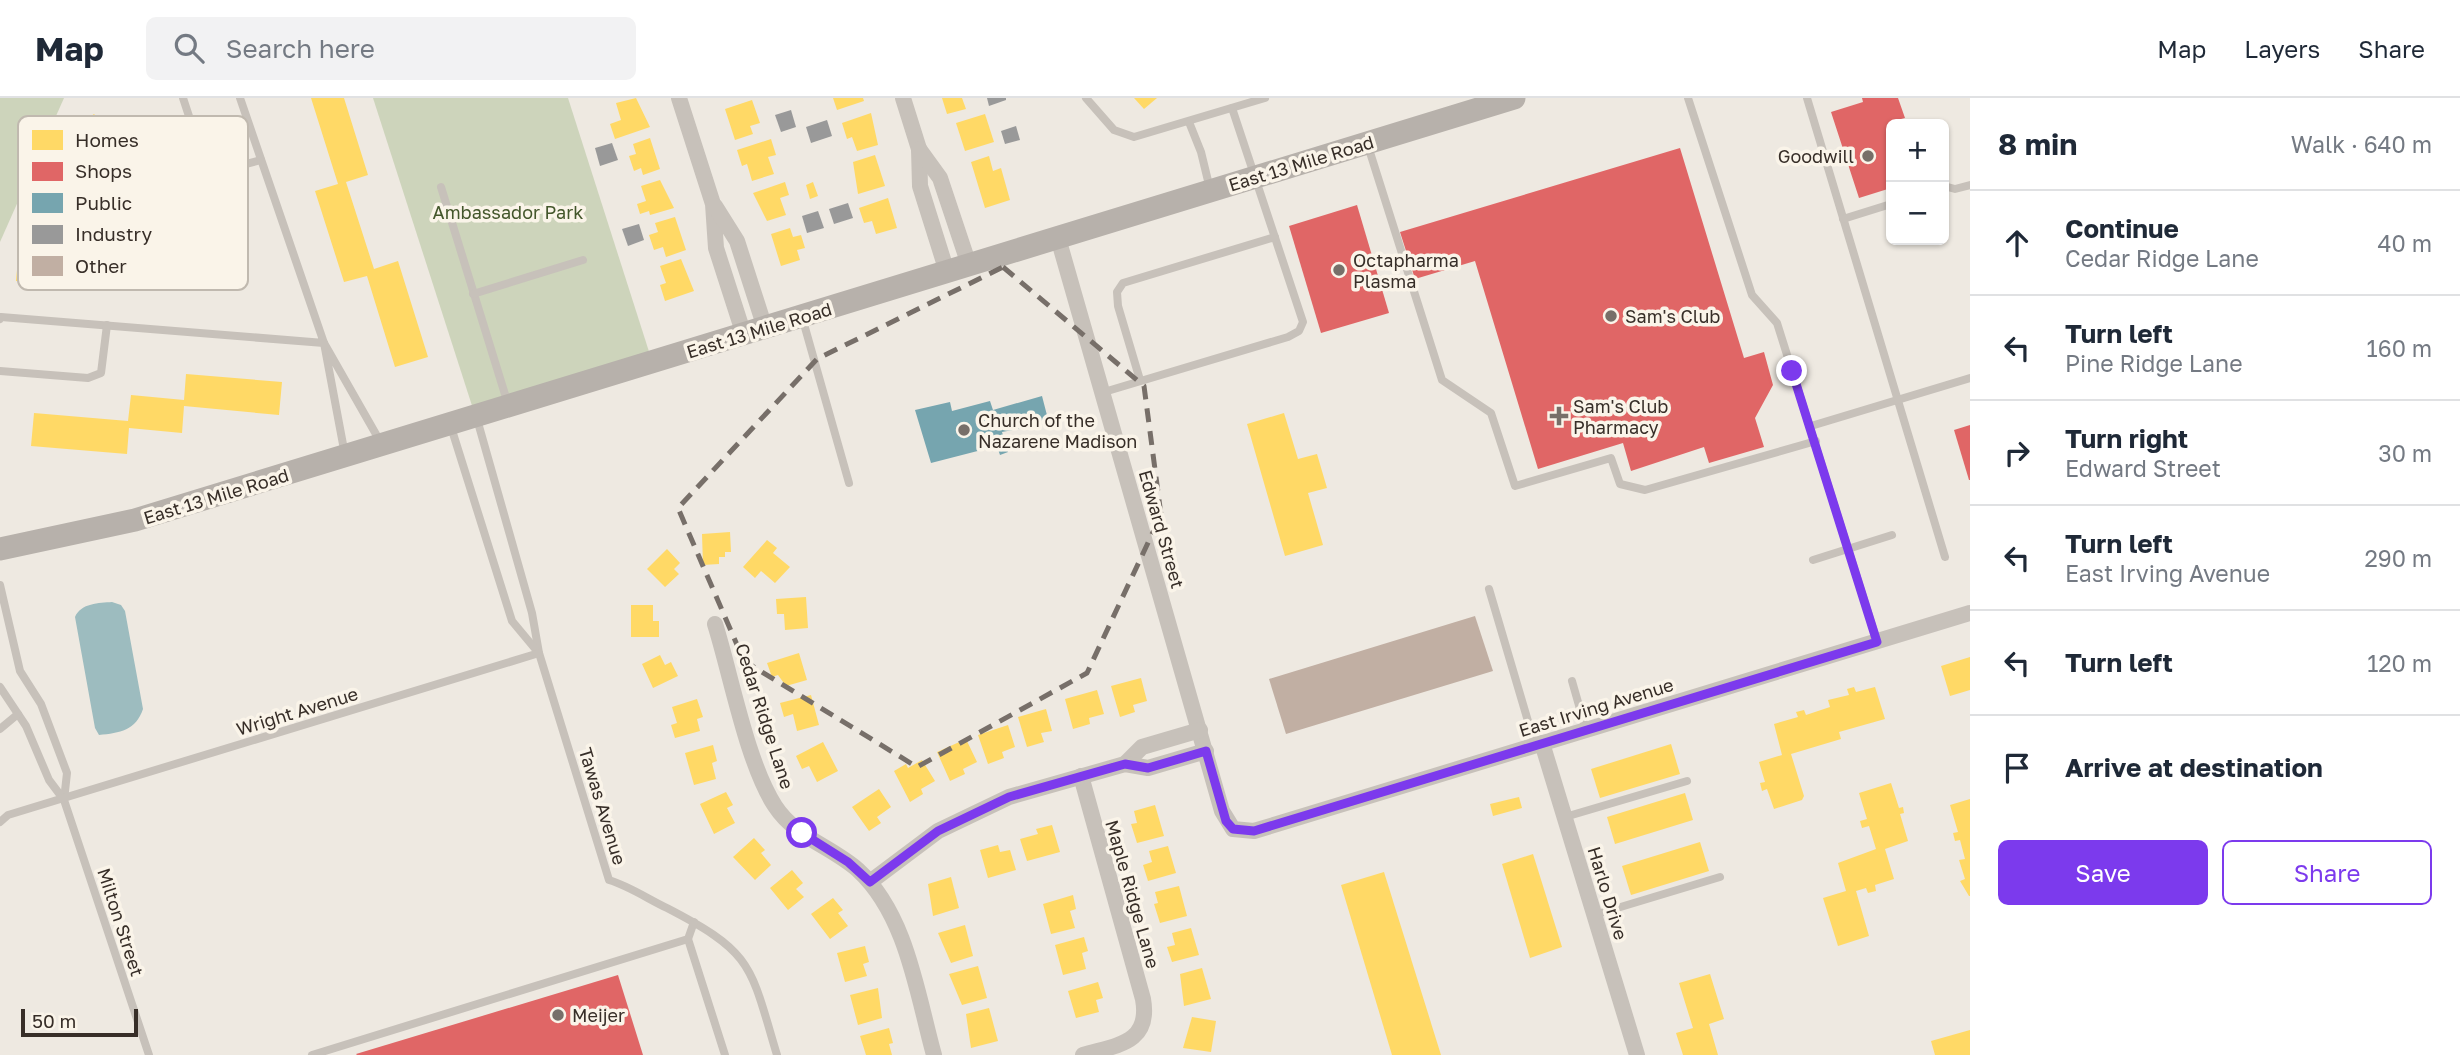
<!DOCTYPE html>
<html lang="en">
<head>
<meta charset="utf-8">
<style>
	body { margin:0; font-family:"Golos Text",sans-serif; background:#f2f2f3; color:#1f2937 }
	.controls { position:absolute; right:21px; top:21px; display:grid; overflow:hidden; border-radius:10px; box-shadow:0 2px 5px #0004 }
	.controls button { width:63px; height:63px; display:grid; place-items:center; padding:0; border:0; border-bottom:2px solid #e0e1e3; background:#fff; color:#1f2937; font:35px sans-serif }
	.scale { position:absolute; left:21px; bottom:18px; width:117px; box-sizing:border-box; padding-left:7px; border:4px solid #372e28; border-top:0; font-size:19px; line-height:24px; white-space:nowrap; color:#372e28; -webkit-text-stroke:5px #faf4e9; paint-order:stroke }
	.stop { position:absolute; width:21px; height:21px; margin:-16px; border:5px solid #7c3aed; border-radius:50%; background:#fff }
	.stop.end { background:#7c3aed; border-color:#fff; box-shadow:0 2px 7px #0008 }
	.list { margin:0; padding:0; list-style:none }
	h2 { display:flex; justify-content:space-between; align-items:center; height:91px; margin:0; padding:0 28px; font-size:30px }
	h2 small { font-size:23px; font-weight:400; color:#747a83 }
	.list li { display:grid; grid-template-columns:46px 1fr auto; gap:21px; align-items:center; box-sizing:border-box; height:105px; padding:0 28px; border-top:2px solid #e0e1e3 }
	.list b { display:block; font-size:26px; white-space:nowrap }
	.list p { margin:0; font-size:23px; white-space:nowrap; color:#747a83 }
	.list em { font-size:23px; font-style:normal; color:#747a83 }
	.actions { display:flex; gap:14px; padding:21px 28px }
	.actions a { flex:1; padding:16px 0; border:2px solid #7c3aed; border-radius:10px; text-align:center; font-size:24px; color:#7c3aed }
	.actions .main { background:#7c3aed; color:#fff }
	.icon { flex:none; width:38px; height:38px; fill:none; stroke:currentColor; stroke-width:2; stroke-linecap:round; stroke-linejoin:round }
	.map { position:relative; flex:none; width:1970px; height:957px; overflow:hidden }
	header { display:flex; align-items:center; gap:42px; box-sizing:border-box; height:98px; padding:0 35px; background:#fff; border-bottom:2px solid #e0e1e3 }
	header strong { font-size:33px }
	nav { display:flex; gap:38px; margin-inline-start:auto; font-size:24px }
	.search { width:490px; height:63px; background:#f2f2f3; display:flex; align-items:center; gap:18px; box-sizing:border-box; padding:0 24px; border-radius:10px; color:#747a83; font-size:26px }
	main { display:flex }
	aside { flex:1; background:#fff }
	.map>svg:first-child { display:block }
	.green { fill:#cdd4bb }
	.water { fill:#9dbcbf }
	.homes { fill:#ffd966 }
	.shops { fill:#e06666 }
	.public { fill:#76a5af }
	.industry { fill:#999 }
	.building { fill:#c1afa3 }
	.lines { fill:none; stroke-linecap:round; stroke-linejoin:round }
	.service { stroke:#c7c1ba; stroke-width:8 }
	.minor { stroke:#c7c1ba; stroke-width:16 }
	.secondary { stroke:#b7b1ab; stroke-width:23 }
	.route { stroke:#7c3aed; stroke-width:9 }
	.marked { fill:none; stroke:#776f69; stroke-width:5; stroke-dasharray:14 9; stroke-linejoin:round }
	.poi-dot { fill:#776f69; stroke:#faf4e9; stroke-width:2.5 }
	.labels { text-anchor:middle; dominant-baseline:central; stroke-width:7; stroke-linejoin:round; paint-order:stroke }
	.poi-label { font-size:18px; fill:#372e28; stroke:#faf4e9; text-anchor:start }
	.street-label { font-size:18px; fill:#372e28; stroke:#faf4e9 }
	.park-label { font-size:18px; fill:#43562b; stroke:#faf4e9 }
	.key { fill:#faf4e9; stroke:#c0b9af; stroke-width:2 }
	.key-label { font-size:19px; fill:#372e28 }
</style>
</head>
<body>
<header>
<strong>Map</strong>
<div class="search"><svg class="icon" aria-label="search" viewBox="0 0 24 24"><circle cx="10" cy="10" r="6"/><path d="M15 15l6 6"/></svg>Search here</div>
<nav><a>Map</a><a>Layers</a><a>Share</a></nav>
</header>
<main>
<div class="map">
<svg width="1970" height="957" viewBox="0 0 1970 957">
	<rect width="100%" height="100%" fill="#eee9e1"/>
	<!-- green -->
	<g class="green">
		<polygon points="0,0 64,0 0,144"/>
		<polygon points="373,0 568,0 652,263 475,317"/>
	</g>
	<!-- water -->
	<path class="water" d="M112,504L121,507L125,513L143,611C136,632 120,635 99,637L95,630L75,519C81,505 99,505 112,504Z"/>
	<!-- homes -->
	<g class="homes">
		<polygon points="311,0 344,0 368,77 346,84 374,171 398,163 428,259 395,269 367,178 344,184 315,93 338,86"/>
		<polygon points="636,0 650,29 615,41 610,26 621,22 616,5"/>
		<polygon points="833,0 863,0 864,3 837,12"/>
		<polygon points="942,0 962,0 966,11 947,16"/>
		<polygon points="1134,0 1157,0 1144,11"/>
		<polygon points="752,2 760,25 750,28 753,36 735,42 725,11"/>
		<polygon points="871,15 878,47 857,53 852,39 847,41 842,25"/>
		<polygon points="94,16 157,87 133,109 69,37"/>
		<polygon points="985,16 994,44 965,53 956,25"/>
		<polygon points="650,40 660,71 643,77 641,70 634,73 629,58 636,56 633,46"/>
		<polygon points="771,41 776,57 768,59 774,76 752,83 747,66 742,68 737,52"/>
		<polygon points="875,57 885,88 858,96 853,64"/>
		<polygon points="989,58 993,73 1001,70 1010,102 985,110 971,64"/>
		<polygon points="660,82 674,110 650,117 649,113 640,116 637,106 646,103 641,88"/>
		<polygon points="785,84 789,97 780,100 786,117 767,123 753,95"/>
		<polygon points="813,84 818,98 810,101 806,87"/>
		<polygon points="888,100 897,130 876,136 872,123 864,125 859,110"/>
		<polygon points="675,119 686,152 666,159 663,149 654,152 649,137 658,134 655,125"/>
		<polygon points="790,130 793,139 801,137 805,150 797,152 800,162 781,168 771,136"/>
		<polygon points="19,150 114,159 112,191 16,183"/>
		<polygon points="681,161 694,193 665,203 660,187 666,185 660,168"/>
		<polygon points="186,276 282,284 279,317 184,308 182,335 129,330 127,356 31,348 34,315 128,323 131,297 184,302"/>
		<polygon points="1284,315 1298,361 1317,356 1327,390 1308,395 1323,447 1285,458 1247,326"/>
		<polygon points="730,434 731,454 725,454 725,459 719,459 719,466 703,467 702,436"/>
		<polygon points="767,442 777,450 773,455 790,469 775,485 761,473 755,480 743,469"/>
		<polygon points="667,451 680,465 674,471 679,476 665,489 647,471"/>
		<polygon points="806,499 808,530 785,532 784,516 777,516 776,501"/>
		<polygon points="631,507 653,507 653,523 659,523 659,539 631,539"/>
		<polygon points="799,555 807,582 786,588 778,577 772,579 767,565"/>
		<polygon points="660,557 665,567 671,564 678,578 653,590 642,566"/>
		<polygon points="1970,559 1970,592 1950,598 1941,568"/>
		<polygon points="1141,580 1147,603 1133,607 1135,614 1120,619 1111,588"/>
		<polygon points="1854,589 1856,594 1875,589 1885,621 1839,634 1841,641 1791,656 1804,698 1802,702 1774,711 1767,691 1762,693 1760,685 1765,684 1759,664 1782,657 1774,626 1798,619 1796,614 1804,612 1806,617 1830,609 1828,602 1849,597 1847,591"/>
		<polygon points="1097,592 1104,616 1089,620 1090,626 1073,631 1065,601"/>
		<polygon points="811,597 819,627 797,633 793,616 784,619 780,605"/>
		<polygon points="697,601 703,619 697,621 700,633 675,640 671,627 677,625 672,609"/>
		<polygon points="1046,611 1052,633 1041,635 1044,644 1027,649 1018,619"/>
		<polygon points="1008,627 1015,649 1002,654 1004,660 988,666 978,637"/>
		<polygon points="966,641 977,664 963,671 965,676 950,683 937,654"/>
		<polygon points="823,644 838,673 817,684 809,668 802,671 796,658"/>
		<polygon points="1671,646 1680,676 1600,700 1591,671"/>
		<polygon points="713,647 717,663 712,665 716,681 694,687 685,655"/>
		<polygon points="922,662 935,683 921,691 923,696 910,704 894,673 906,666 908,670"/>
		<polygon points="1891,685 1899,710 1903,709 1904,715 1900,716 1908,743 1885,751 1894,781 1875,787 1876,793 1868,795 1866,790 1856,793 1869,838 1838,848 1823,800 1846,793 1838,765 1876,751 1869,728 1862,730 1860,723 1867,721 1859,695"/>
		<polygon points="879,691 891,709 877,719 881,725 869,733 852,709"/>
		<polygon points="726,694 733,707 727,710 735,725 714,736 700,706"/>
		<polygon points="1685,695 1693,722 1615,746 1607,719"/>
		<polygon points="1519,699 1522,710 1493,718 1490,706"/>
		<polygon points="1970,701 1970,798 1969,798 1960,783 1965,781 1959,762 1965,761 1960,742 1955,743 1953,735 1958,734 1950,707"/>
		<polygon points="1155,707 1164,738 1137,745 1131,726 1137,725 1134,713"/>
		<polygon points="1052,727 1060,754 1027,763 1020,741 1038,736 1036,731"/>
		<polygon points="754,740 765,752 761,755 771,767 755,782 733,759"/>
		<polygon points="1700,744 1709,773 1631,797 1622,768"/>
		<polygon points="998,747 1000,754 1010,752 1016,772 988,780 980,752"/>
		<polygon points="1168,748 1176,775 1148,783 1143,767 1152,764 1149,753"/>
		<polygon points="1533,756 1562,849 1530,860 1502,766"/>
		<polygon points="792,772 803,785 796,791 804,799 788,812 770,790"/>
		<polygon points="1384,774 1441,957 1392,957 1341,787"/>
		<polygon points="951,779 959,810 933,818 928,786"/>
		<polygon points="1179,788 1187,818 1160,825 1154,806 1158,805 1155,794"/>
		<polygon points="1073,797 1076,811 1070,813 1075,830 1051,836 1043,806"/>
		<polygon points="833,800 843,812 838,815 848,828 830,841 811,816"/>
		<polygon points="965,827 973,858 951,865 938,835"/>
		<polygon points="1191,830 1199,857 1172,864 1167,849 1175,847 1172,835"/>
		<polygon points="1084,839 1088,853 1082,855 1086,871 1063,877 1055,847"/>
		<polygon points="865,848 869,864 863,866 867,878 845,884 837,855"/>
		<polygon points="978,868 987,900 962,907 949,876"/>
		<polygon points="1202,870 1211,901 1184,908 1180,876"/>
		<polygon points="1710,876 1724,921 1709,926 1718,957 1683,957 1676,935 1693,930 1679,885"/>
		<polygon points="1098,884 1103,900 1096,902 1099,914 1076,920 1068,893"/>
		<polygon points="878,890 882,920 858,927 850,897"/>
		<polygon points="989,910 998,943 971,950 966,916"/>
		<polygon points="1192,919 1216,923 1211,954 1183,950"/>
		<polygon points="889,930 893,945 889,946 892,957 866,957 860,938"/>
		<polygon points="1970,932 1970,957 1935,957 1931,943"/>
	</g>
	<!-- shops -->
	<g class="shops">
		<polygon points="1862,0 1898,0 1905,20 1901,21 1902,26 1891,26 1891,90 1859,100 1831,14 1863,4"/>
		<polygon points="1680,50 1744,260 1764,254 1773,287 1755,320 1764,349 1709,365 1704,349 1631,373 1623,345 1538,371 1475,163 1415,181 1400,134"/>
		<polygon points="1357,107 1389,215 1321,235 1289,128"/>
		<polygon points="1970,327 1970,382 1969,382 1954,332"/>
		<polygon points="618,877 643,957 357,957 356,956"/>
	</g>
	<!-- public -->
	<polygon class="public" points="1042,298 1049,325 1002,334 1008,354 1000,357 997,348 931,365 915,312 950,304 952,313 990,303 993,312"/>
	<!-- industry -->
	<g class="industry">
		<polygon points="987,0 1006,0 1006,2 989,8"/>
		<polygon points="791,12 796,29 781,34 775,17"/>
		<polygon points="827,22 832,38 811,45 806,29"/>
		<polygon points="1016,28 1020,42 1005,46 1001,33"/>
		<polygon points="612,45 618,62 600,68 595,50"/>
		<polygon points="848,105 853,120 834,126 829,111"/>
		<polygon points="818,113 824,130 807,135 802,118"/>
		<polygon points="639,126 644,142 628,148 622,131"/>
	</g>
	<!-- building -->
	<polygon class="building" points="1475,518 1493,573 1286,636 1269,581"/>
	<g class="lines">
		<!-- service -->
		<g class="service">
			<polyline points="183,0 208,76 261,62"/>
			<polyline points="1086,0 1114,32 1134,39 1265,0"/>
			<polyline points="1688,0 1752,197 1777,225 1877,543"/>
			<polyline points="1807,0 1945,459"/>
			<polyline points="1189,24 1201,54 1210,91"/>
			<polyline points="1368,48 1442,282 1491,315 1515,388 1611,360 1620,386 1645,392 1816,343"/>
			<polyline points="1944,88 1955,91 1970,87"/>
			<polyline points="441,89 508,306"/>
			<polyline points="1843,121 1891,106"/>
			<polyline points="473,196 583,162"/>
			<polyline points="802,219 849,385"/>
			<polyline points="0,221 1,219 324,245 240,0"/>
			<polyline points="0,273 88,280 101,275 107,227"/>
			<polyline points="1140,282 1118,208 1117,194 1123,185 1275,139"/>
			<polyline points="1104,294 1288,239 1299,233 1303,224 1232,10"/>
			<path d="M477,321L532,515L539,555L609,782C629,788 648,801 667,810C754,855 750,867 777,957"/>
			<polyline points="1811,328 1970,280"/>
			<polyline points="451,329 512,523 537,553"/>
			<polyline points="345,357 324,245 381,345"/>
			<polyline points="1813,462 1892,437"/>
			<polyline points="0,487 20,573 41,606 67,675 64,702"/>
			<polyline points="1489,491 1535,647"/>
			<polyline points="1572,583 1586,632"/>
			<polyline points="0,589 26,628 49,682 64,702 149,957"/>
			<polyline points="0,631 18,616"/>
			<polyline points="1565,719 1687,683"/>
			<polyline points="0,724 8,717 539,555"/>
			<polyline points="1594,817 1720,779"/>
			<polyline points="688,841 725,957"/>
			<polyline points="312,957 688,841 694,824"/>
		</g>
		<!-- minor -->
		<g class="minor">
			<polyline points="679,0 713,106 716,150 744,237"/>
			<polyline points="903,0 919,51 920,88 947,174"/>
			<polyline points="919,51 940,80 969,167"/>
			<polyline points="715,108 737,143 765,230"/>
			<polyline points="1058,140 1222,713 1233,731 1254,733 1970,515"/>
			<path d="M715,526C731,577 747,665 775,708C795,739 832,749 858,772C907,817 917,896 934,957"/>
			<polyline points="1542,645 1637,957"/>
			<polyline points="1125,666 1142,649 1200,632"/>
			<path d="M1081,678L1143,901C1151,946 1116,947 1083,957"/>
			<polyline points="870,784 938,733 1009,699 1125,666 1148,670 1206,653"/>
		</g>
		<!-- secondary -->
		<polyline class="secondary" points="0,451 135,422 1514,0"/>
	</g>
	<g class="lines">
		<!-- route -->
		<polyline class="route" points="802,735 848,764 870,784 938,733 1009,699 1125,666 1148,670 1206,653 1226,723 1233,731 1254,733 1877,544 1792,273"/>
	</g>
	<!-- marked area -->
	<path class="marked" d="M1003,169L1144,288L1161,417L1087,575L917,669L744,563L678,410L817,261Z"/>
	<!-- markers -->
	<g class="poi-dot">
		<circle cx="1868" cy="58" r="7"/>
		<circle cx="1339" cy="172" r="7"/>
		<circle cx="1611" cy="218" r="7"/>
		<path d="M1555.5 307.5h7v7h7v7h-7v7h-7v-7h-7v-7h7z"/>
		<circle cx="964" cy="332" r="7"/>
		<circle cx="558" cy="917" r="7"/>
	</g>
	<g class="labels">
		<!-- poi labels -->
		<g class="poi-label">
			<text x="1854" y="58" text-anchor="end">Goodwill</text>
			<text x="1353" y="162">Octapharma<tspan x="1353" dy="21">Plasma</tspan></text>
			<text x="1625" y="218">Sam's Club</text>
			<text x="1573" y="308">Sam's Club<tspan x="1573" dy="21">Pharmacy</tspan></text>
			<text x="978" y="322">Church of the<tspan x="978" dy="21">Nazarene Madison</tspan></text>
			<text x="572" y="917">Meijer</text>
		</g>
		<!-- street labels -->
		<g class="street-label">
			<text transform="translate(1301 65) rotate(-17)">East 13 Mile Road</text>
			<text transform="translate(759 232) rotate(-17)">East 13 Mile Road</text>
			<text transform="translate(216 398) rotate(-17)">East 13 Mile Road</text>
			<text transform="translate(1162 431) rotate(74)">Edward Street</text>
			<text transform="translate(1596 609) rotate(-17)">East Irving Avenue</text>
			<text transform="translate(297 613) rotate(-17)">Wright Avenue</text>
			<text transform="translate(765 618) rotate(72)">Cedar Ridge Lane</text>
			<text transform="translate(603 708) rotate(73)">Tawas Avenue</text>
			<text transform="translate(1608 795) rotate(73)">Harlo Drive</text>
			<text transform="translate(1133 796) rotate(74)">Maple Ridge Lane</text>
			<text transform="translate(121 824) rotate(72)">Milton Street</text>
		</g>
		<!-- park labels -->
		<g class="park-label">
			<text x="508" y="114">Ambassador Park</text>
		</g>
	</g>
	<!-- legend -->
	<rect x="18" y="18" width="230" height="174" rx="10" class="key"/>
	<rect x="32" y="32" width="31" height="20" fill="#ffd966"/>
	<rect x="32" y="64" width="31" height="19" fill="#e06666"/>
	<rect x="32" y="95" width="31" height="20" fill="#76a5af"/>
	<rect x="32" y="127" width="31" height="19" fill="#999"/>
	<rect x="32" y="158" width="31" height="20" fill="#c1afa3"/>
	<g class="key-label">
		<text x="75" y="49">Homes</text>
		<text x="75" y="80">Shops</text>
		<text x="75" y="112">Public</text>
		<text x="75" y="143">Industry</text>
		<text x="75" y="175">Other</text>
	</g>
</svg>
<div class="controls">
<button>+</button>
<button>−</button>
</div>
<div class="scale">50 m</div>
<div class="stop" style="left:802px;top:735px"></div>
<div class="stop end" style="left:1792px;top:273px"></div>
</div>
<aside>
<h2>8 min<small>Walk · 640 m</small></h2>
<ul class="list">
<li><svg class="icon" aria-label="ahead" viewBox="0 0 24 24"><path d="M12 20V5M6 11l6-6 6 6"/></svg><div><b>Continue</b><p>Cedar Ridge Lane</p></div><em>40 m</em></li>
<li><svg class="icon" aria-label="left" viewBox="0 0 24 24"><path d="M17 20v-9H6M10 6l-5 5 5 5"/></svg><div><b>Turn left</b><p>Pine Ridge Lane</p></div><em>160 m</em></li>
<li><svg class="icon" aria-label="right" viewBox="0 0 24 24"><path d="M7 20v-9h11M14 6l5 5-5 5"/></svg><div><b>Turn right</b><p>Edward Street</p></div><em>30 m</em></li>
<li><svg class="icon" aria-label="left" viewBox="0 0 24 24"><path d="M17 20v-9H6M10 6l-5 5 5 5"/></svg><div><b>Turn left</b><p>East Irving Avenue</p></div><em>290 m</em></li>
<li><svg class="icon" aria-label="left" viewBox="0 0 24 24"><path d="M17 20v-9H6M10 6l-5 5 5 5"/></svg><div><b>Turn left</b></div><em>120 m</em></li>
<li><svg class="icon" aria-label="arrive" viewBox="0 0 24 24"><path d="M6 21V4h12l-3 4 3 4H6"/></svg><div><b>Arrive at destination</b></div></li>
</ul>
<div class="actions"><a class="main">Save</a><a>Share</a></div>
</aside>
</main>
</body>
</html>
